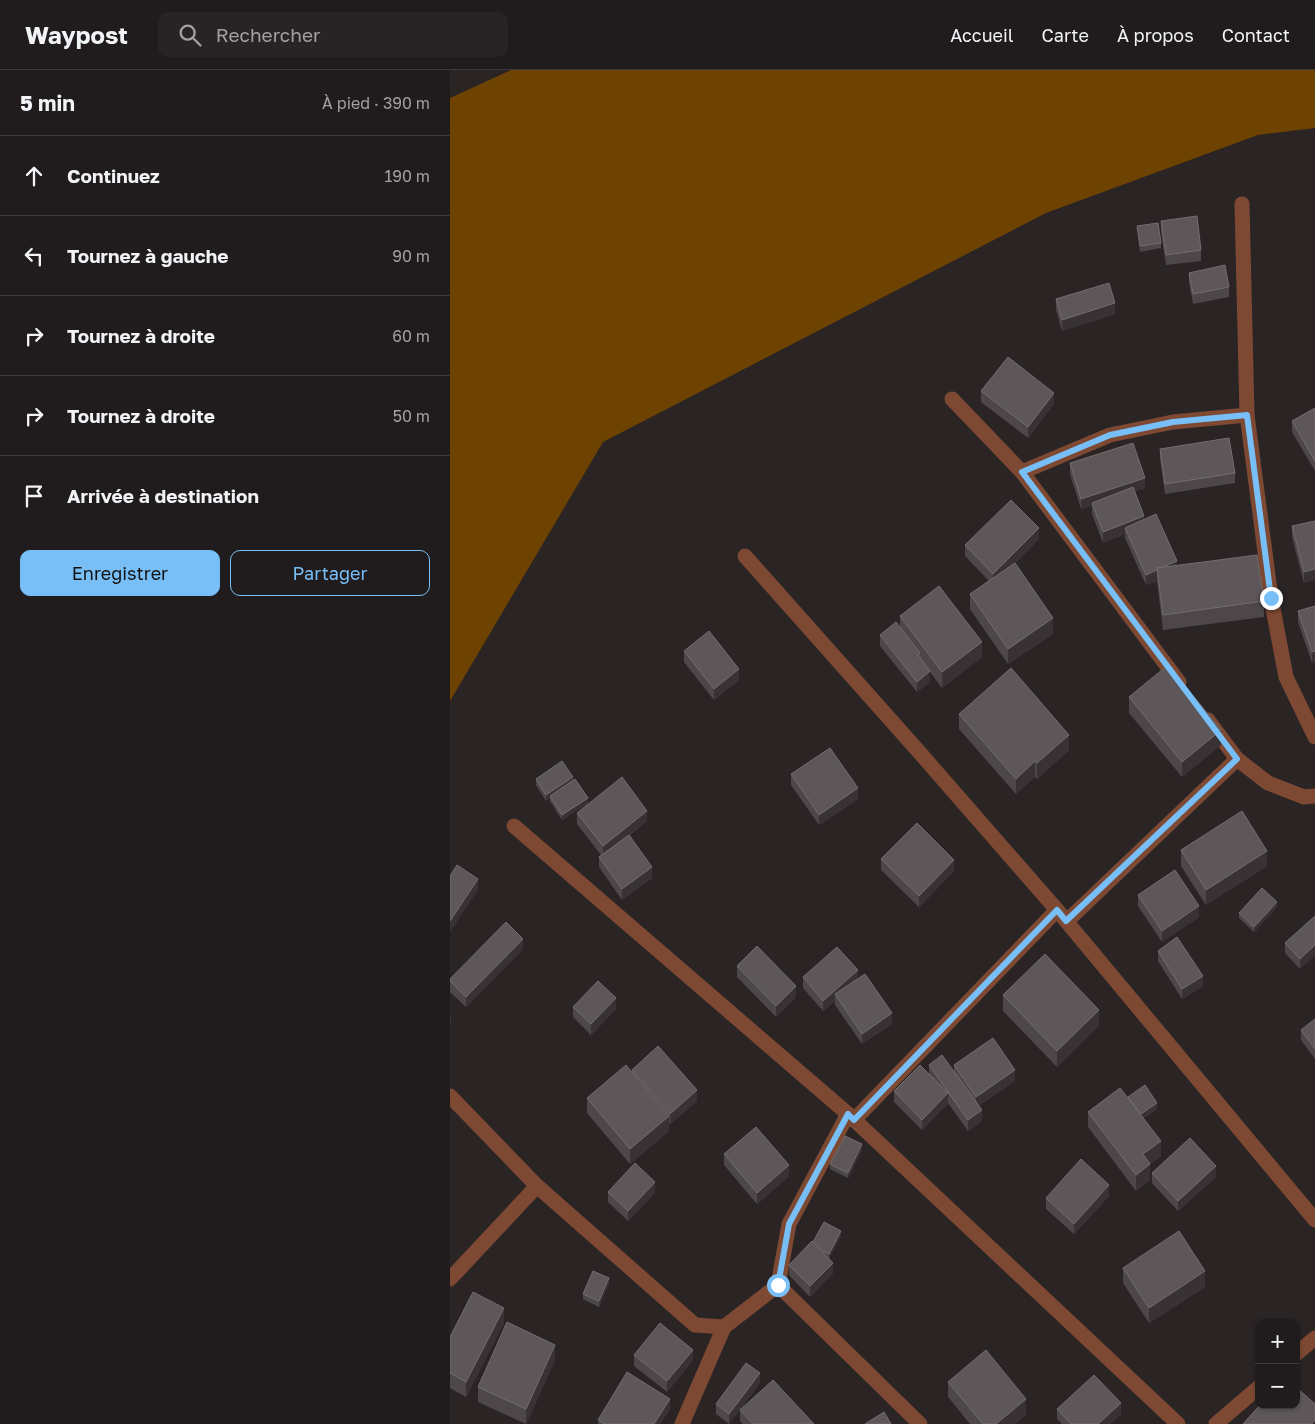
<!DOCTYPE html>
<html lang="fr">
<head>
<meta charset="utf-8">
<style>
	body { margin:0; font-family:"Golos Text",sans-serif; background:#282425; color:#f1f3f6 }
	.controls { position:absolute; right:15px; bottom:15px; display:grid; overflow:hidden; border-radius:10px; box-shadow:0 1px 4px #0004 }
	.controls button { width:45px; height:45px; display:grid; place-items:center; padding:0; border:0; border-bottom:1px solid #3d393b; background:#201b1c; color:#f1f3f6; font:25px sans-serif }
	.stop { position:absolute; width:15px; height:15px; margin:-11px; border:4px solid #78bff8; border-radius:50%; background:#fff }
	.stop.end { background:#78bff8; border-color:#fff; box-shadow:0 1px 5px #0008 }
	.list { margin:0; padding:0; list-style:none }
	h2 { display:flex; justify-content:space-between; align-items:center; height:65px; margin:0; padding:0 20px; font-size:21px }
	h2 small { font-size:16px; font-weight:400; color:#a2a1a3 }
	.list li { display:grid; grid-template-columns:32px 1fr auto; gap:15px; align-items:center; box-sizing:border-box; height:80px; padding:0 20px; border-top:1px solid #3d393b }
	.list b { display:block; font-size:19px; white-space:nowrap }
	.list em { font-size:16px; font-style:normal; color:#a2a1a3 }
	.actions { display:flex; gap:10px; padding:15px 20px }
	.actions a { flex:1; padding:11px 0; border:1px solid #78bff8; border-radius:10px; text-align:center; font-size:18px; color:#78bff8 }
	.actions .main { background:#78bff8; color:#111 }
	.icon { flex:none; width:28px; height:28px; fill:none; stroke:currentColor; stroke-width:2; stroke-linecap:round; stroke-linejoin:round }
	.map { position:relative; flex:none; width:865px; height:1354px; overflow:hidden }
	header { display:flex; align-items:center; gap:30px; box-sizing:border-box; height:70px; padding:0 25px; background:#201b1c; border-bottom:1px solid #3d393b }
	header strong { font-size:24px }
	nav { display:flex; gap:28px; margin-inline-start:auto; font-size:18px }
	.search { width:350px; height:45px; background:#282425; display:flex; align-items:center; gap:12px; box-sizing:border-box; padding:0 18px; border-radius:10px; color:#a2a1a3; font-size:19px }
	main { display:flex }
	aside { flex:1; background:#201b1c }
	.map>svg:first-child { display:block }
	.green { fill:#6e4301 }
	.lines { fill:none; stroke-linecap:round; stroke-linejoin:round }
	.minor { stroke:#7e4933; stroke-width:15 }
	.wall { fill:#4d4749 }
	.shaded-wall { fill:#393234 }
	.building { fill:#5e575a; stroke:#736d6f }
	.route { stroke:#78bff8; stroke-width:6 }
</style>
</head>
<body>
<header>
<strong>Waypost</strong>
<div class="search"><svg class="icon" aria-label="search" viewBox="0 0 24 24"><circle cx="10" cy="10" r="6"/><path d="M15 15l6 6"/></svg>Rechercher</div>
<nav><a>Accueil</a><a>Carte</a><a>À propos</a><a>Contact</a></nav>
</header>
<main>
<aside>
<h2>5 min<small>À pied · 390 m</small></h2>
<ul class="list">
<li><svg class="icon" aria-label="ahead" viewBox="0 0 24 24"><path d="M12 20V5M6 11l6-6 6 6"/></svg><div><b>Continuez</b></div><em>190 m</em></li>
<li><svg class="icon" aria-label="left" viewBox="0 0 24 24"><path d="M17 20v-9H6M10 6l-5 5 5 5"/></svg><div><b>Tournez à gauche</b></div><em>90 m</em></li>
<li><svg class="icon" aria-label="right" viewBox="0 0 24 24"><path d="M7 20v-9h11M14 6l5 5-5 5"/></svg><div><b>Tournez à droite</b></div><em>60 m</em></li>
<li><svg class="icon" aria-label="right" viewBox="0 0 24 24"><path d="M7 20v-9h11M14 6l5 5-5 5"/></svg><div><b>Tournez à droite</b></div><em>50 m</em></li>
<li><svg class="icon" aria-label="arrive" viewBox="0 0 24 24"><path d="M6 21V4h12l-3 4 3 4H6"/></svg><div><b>Arrivée à destination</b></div></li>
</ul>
<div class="actions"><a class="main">Enregistrer</a><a>Partager</a></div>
</aside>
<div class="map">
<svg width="865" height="1354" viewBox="0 0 865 1354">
	<rect width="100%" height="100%" fill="#2b2425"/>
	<!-- green -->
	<polygon class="green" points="61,0 865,0 865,58 808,65 596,143 153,372 0,631 0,28"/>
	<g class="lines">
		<!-- minor -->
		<g class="minor">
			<polyline points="792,134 797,345 821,528 836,607 865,667"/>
			<polyline points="502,329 572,402 729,612"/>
			<polyline points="572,402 660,365 723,352 797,345"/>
			<polyline points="295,486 470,683 607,840 865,1150"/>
			<polyline points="758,650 787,689 818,713 854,727 865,726"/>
			<polyline points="64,756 398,1044 728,1354"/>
			<polyline points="617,851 787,689"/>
			<polyline points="0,1026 87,1116 245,1255 274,1257 328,1215 339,1154 398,1044"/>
			<polyline points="404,1050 607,840"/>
			<polyline points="0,1209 87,1116"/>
			<polyline points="328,1215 470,1354"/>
			<polyline points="846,1284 865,1268"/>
			<polyline points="232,1354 274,1257"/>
			<polyline points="766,1354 809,1317"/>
		</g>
	</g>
	<!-- wall -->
	<g class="wall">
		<polygon points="711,151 751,180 751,191 716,195 711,162"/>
		<polygon points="687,156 711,173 711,178 690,182"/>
		<polygon points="739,203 779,217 779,227 743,234 739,213"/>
		<polygon points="606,229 665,244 612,261 606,240"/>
		<polygon points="531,321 604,334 578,368 531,332"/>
		<polygon points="865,338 865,401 842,362 842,351"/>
		<polygon points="710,379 785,403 785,413 715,424 710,389"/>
		<polygon points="620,393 695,418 685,421 694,449 727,495 814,531 814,547 713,560 707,511 696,515 675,468 675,464 653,473 642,444 642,436 631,439 620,404"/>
		<polygon points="865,451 854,513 842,467 842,456"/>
		<polygon points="589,469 563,495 603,564 558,594 520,539 520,524 539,511 515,486 515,475"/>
		<polygon points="865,536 862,593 848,552 848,541"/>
		<polygon points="450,546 532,587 492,618 480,602 480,612 467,622 430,576 430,565 450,557"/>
		<polygon points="234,581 289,610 264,630 234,592"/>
		<polygon points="679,627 771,675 732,707 679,643"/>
		<polygon points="509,644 619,680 587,709 585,707 566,724 509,659"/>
		<polygon points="341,704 408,729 369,755 341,715"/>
		<polygon points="86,709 123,710 138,733 112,750 100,731 100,728 96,731 86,715"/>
		<polygon points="127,743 197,751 180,765 202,808 172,830 149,797 149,787 151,785 127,754"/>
		<polygon points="731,780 817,796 756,835 731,796"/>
		<polygon points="431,789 504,801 469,837 431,800"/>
		<polygon points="688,825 749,847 712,872 688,836"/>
		<polygon points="827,837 804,862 789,848 789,843"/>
		<polygon points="865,846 850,899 835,883 835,873"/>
		<polygon points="73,879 16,937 0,922 0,909"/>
		<polygon points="708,881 753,916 732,929 708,891"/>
		<polygon points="287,896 346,927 326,947 287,907"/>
		<polygon points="353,907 408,909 442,954 412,974 385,935 385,931 373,941 353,918"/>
		<polygon points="553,925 649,955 607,997 553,941"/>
		<polygon points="123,937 166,939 141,965 123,947"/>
		<polygon points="865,949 865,989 851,970 851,960"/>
		<polygon points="479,995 504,1001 504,995 565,1011 528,1036 532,1051 518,1061 498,1033 472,1060 444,1032 444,1021 479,1003"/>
		<polygon points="182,1000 247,1031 220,1054 219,1053 219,1061 180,1094 137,1043 137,1028 182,1003"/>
		<polygon points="678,1027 707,1039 693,1048 711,1086 700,1094 700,1110 686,1121 638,1057 638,1042"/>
		<polygon points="412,1080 398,1108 380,1099 380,1094"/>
		<polygon points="274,1084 339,1106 307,1134 274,1095"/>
		<polygon points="702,1103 766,1107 728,1141 702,1113"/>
		<polygon points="158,1122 205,1123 178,1151 158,1132"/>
		<polygon points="659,1126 624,1164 596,1139 596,1128"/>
		<polygon points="391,1166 379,1188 383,1203 360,1227 339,1205 339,1195"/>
		<polygon points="673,1198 755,1217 699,1253 673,1213"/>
		<polygon points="159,1213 149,1237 133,1229 133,1224"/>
		<polygon points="54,1253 16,1327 0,1318 0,1267"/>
		<polygon points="184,1285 243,1290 217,1322 184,1296"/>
		<polygon points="105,1290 76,1354 28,1332 28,1317"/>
		<polygon points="498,1312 576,1345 565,1354 520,1354 498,1327"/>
		<polygon points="310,1313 279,1354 266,1344 266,1334"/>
		<polygon points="220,1339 210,1354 148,1354 148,1350"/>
		<polygon points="607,1339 671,1344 660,1354 612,1354 607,1349"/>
		<polygon points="290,1340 364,1354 293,1354 290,1351"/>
	</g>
	<!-- shaded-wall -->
	<g class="shaded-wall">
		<polygon points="665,233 665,244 612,261 612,250"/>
		<polygon points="604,323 604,334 578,368 578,357"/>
		<polygon points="695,408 695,418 643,435 642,433 642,436 631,439 631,429"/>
		<polygon points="694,446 694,457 675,458 675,464 653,473 653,462"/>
		<polygon points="589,458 589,469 543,515 543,504"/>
		<polygon points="727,491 727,502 707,500"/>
		<polygon points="865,499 865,510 854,513 854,502"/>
		<polygon points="707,500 707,511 696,515 696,505"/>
		<polygon points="603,548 603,564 558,594 558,579"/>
		<polygon points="532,572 532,587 492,618 492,602"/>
		<polygon points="865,581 865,592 862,593 862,582"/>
		<polygon points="289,599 289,610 264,630 264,619"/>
		<polygon points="480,601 480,612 467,622 467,612"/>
		<polygon points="771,660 771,675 732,707 732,692"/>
		<polygon points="619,665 619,680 587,709 587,693"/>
		<polygon points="585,691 585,707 566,724 566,709"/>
		<polygon points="123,707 123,712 100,726 100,728 96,731 96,725"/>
		<polygon points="408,718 408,729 369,755 369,745"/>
		<polygon points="138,728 138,733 112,750 112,745"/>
		<polygon points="197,741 197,751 153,786 153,776"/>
		<polygon points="817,781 817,796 756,835 756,820"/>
		<polygon points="504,790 504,801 469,837 469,826"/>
		<polygon points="202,797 202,808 172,830 172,819"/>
		<polygon points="28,809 28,820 0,862 0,851"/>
		<polygon points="827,832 827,837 804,862 804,857"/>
		<polygon points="749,836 749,847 712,872 712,861"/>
		<polygon points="73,869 73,879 16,937 16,927"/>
		<polygon points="865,875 865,886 850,899 850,889"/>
		<polygon points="408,900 408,911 385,924 385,931 373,941 373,931"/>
		<polygon points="753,906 753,916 732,929 732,919"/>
		<polygon points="346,916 346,927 326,947 326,936"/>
		<polygon points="166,928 166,939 141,965 141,954"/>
		<polygon points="649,940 649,955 607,997 607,981"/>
		<polygon points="442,943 442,954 412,974 412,964"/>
		<polygon points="1,944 1,954 0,955 0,945"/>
		<polygon points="565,1000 565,1011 526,1038 526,1027"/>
		<polygon points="247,1020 247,1031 220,1054 220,1044"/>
		<polygon points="498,1023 498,1034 472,1060 472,1050"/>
		<polygon points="707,1033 707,1039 688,1051 688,1046"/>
		<polygon points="532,1040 532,1051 518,1061 518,1050"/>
		<polygon points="219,1046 219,1061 180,1094 180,1079"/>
		<polygon points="711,1071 711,1086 693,1100 693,1084"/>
		<polygon points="412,1074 412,1080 398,1108 398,1103"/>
		<polygon points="700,1094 700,1110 686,1121 686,1105"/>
		<polygon points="339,1095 339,1106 307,1134 307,1123"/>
		<polygon points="766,1096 766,1107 728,1141 728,1131"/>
		<polygon points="205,1112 205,1123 178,1151 178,1141"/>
		<polygon points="659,1115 659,1126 624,1164 624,1154"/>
		<polygon points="391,1161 391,1166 379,1189 379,1184"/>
		<polygon points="383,1193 383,1203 360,1227 360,1216"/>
		<polygon points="755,1201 755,1217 699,1253 699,1238"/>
		<polygon points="159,1208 159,1213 149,1237 149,1231"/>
		<polygon points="54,1238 54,1253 16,1327 16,1312"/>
		<polygon points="105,1275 105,1290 76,1354 76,1339"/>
		<polygon points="243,1280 243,1290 217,1322 217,1311"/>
		<polygon points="310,1303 310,1313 279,1354 279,1344"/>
		<polygon points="220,1329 220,1339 210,1354 204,1354"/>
		<polygon points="576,1329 576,1345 565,1354 546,1354"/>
		<polygon points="671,1333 671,1344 660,1354 648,1354"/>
	</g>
	<!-- building -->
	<g class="building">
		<polygon points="747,146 751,180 716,185 711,151"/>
		<polygon points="708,153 711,173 690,176 687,156"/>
		<polygon points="775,195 779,217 743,224 739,203"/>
		<polygon points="659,213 665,233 612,250 606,229"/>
		<polygon points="558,287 604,323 578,357 531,321"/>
		<polygon points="865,338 865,391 842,351"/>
		<polygon points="779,368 785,403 715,414 710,379"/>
		<polygon points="683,373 695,408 631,429 620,393"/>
		<polygon points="683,417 694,446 653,462 642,433"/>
		<polygon points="561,430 589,458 543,504 515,475"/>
		<polygon points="706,444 727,491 713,497 707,498 707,500 696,505 675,458"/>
		<polygon points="865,451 865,499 854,502 842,456"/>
		<polygon points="807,485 814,531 713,545 707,498"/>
		<polygon points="565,493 603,548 558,579 520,524"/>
		<polygon points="489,516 532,572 492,602 450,546"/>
		<polygon points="865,536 865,581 862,582 848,541"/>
		<polygon points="446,552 470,583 468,585 480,601 467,612 430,565"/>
		<polygon points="259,561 289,599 264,619 234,581"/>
		<polygon points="718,595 771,660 732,692 679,627"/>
		<polygon points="561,598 619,665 587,693 585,691 566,709 509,644"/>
		<polygon points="380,678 408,718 369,745 341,704"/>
		<polygon points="112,691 123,707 96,725 86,709"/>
		<polygon points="172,707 197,741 153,776 127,743"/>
		<polygon points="125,709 138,728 112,745 100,726"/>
		<polygon points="792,741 817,781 756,820 731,780"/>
		<polygon points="467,753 504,790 469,826 431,789"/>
		<polygon points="179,765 202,797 172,819 149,787"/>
		<polygon points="7,795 28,809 0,851 0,806"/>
		<polygon points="725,800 749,836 712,861 688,825"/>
		<polygon points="812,818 827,832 804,857 789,843"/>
		<polygon points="865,846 865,875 850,889 835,873"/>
		<polygon points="56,852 73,869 16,927 0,911 0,909"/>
		<polygon points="727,867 753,906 732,919 708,881"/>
		<polygon points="307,876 346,916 326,936 287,896"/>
		<polygon points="387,877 408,900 373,931 353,907"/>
		<polygon points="595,884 649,940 607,981 553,925"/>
		<polygon points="415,904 442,943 412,964 385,924"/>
		<polygon points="148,911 166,928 141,954 123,937"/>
		<polygon points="865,949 865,979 851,960"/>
		<polygon points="543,968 565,1000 526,1027 504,995"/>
		<polygon points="208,976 247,1020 220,1044 182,1000"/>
		<polygon points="492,985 532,1040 518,1050 479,995"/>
		<polygon points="176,995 219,1046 180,1079 137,1028"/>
		<polygon points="470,995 498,1023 472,1050 444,1021"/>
		<polygon points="695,1015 707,1033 691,1044 678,1027"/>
		<polygon points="670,1018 711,1071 693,1084 700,1094 686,1105 638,1042"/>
		<polygon points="306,1057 339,1095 307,1123 274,1084"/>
		<polygon points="395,1066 412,1074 398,1103 380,1094"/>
		<polygon points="740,1068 766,1096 728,1131 702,1103"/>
		<polygon points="631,1089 659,1115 624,1154 596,1128"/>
		<polygon points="185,1093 205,1112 178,1141 158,1122"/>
		<polygon points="374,1152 391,1161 379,1184 371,1180 363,1172"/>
		<polygon points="729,1161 755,1201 699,1238 673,1198"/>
		<polygon points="362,1171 383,1193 360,1216 339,1195"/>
		<polygon points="143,1201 159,1208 149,1231 133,1224"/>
		<polygon points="23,1222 54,1238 16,1312 0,1303 0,1267"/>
		<polygon points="57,1252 105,1275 76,1339 28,1317"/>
		<polygon points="210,1253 243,1280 217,1311 184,1285"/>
		<polygon points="536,1280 576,1329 546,1354 533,1354 498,1312"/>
		<polygon points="296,1293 310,1303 279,1344 266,1334"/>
		<polygon points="177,1302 220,1329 204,1354 155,1354 148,1350"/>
		<polygon points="644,1305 671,1333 648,1354 621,1354 607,1339"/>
		<polygon points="323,1310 364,1354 303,1354 290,1340"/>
		<polygon points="846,1317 865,1334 865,1350 862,1354 793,1354 810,1335 846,1335"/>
		<polygon points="434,1342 441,1354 415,1354"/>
	</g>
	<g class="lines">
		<!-- route -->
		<polyline class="route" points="328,1215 339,1154 398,1044 404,1050 607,840 616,851 787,689 572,402 660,365 723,352 797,345 821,528"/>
	</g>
</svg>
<div class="controls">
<button>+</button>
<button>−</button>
</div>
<div class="stop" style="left:328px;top:1215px"></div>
<div class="stop end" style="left:821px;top:528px"></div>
</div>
</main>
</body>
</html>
